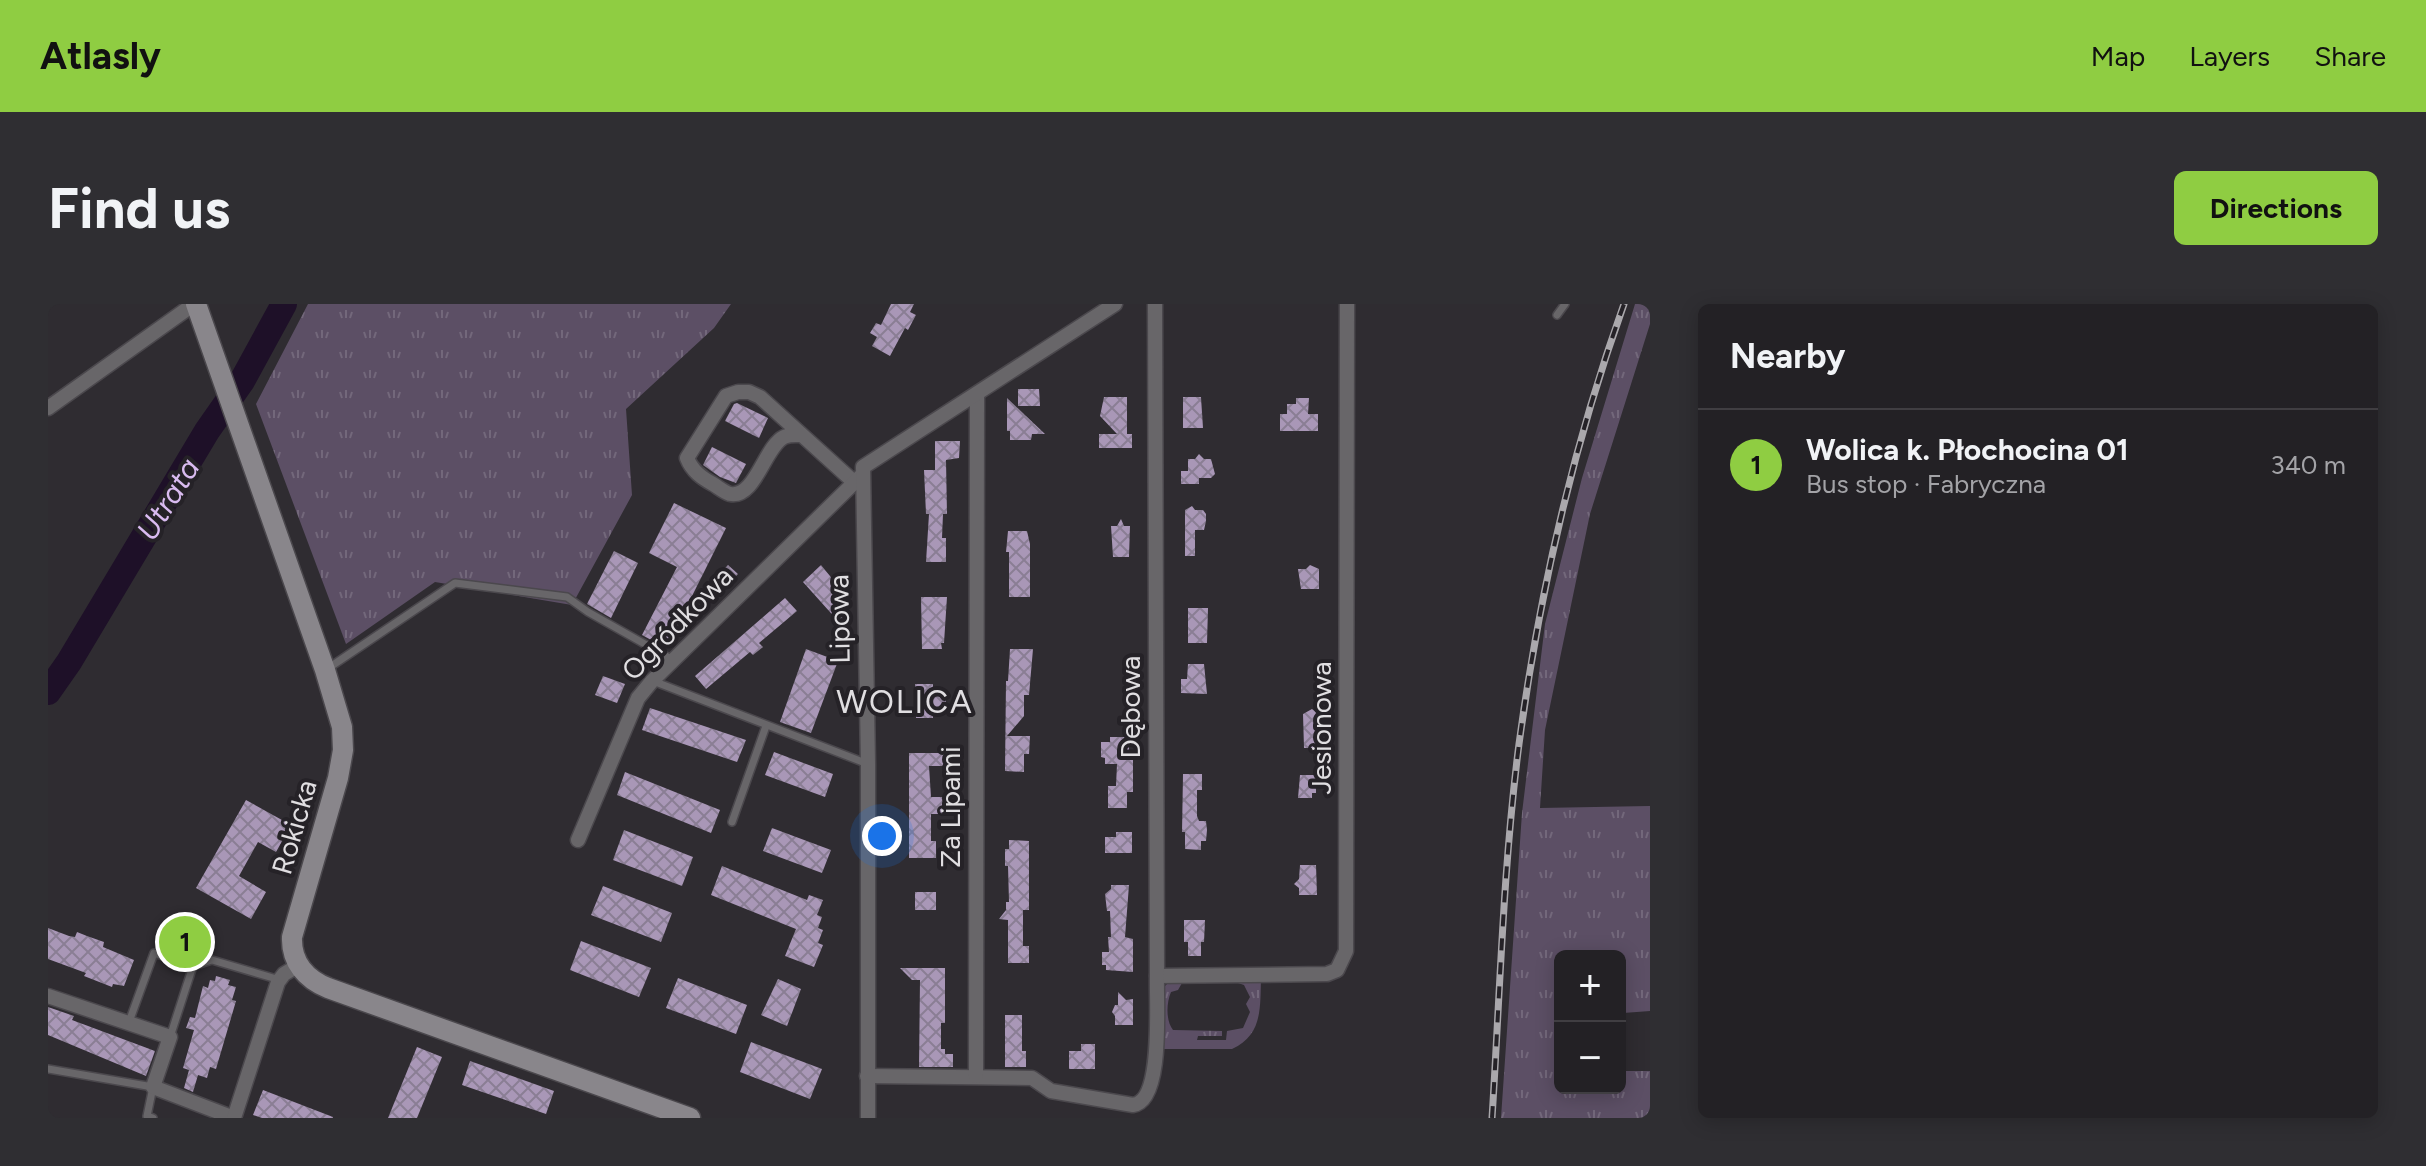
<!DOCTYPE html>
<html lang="en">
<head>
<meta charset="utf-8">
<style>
	body { margin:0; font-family:Figtree,sans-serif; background:#2f2e32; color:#f1f3f6 }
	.controls { position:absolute; right:24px; bottom:24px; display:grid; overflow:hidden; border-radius:12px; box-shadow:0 4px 20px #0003 }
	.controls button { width:72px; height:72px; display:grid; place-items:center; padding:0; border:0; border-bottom:2px solid #403e42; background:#232125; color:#f1f3f6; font:40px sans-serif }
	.you { position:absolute; left:834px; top:532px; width:28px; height:28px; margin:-20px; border:6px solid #fff; border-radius:50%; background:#1a73e8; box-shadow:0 0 0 12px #1a73e833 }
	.badge { display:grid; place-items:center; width:52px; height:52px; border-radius:50%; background:#8fcd42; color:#111; font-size:26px; font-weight:700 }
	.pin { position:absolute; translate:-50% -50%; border:4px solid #fff; box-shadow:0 2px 8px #0006 }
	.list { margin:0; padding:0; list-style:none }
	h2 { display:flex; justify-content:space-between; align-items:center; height:104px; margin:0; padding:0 32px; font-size:34px }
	h2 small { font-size:26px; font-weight:400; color:#a3a3a7 }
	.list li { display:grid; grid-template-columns:52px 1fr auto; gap:24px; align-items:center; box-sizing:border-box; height:112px; padding:0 32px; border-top:2px solid #403e42 }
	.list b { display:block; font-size:30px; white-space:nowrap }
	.list p { margin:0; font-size:26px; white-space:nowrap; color:#a3a3a7 }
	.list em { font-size:26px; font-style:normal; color:#a3a3a7 }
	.map { position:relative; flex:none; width:1602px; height:814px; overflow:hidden; border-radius:12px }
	header { display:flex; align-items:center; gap:48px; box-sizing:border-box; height:112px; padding:0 40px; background:#8fcd42; color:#111 }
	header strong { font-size:38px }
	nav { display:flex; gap:44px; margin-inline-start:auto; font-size:28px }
	.intro { display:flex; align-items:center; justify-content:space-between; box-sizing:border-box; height:192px; padding:0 48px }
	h1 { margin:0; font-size:56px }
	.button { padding:20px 36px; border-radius:12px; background:#8fcd42; color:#111; font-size:28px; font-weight:700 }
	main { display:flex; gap:48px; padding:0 48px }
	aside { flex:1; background:#232125; border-radius:12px; box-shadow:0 4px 20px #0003 }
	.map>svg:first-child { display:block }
	.grass { fill:url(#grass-tufts); fill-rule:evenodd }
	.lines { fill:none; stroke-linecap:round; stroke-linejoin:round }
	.river { stroke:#1e1028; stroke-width:26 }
	.building { fill:url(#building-cross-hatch) }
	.lane-casing { stroke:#4b484d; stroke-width:10 }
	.street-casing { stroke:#4b484d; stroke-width:17 }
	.secondary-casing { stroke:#4b484d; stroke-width:23 }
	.lane { stroke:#686669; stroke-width:7 }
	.street { stroke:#686669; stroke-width:14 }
	.secondary { stroke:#89868b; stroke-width:20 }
	.rail-casing { stroke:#aaa8ac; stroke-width:7 }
	.rail { stroke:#252227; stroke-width:4; stroke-dasharray:12; stroke-linecap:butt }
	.labels { text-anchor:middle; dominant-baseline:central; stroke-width:8; stroke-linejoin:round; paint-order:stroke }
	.street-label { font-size:28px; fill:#e0dee1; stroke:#252227 }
	.water-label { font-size:30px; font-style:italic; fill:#d9bbf0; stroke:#252227 }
	.quarter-label { font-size:32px; letter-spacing:2px; fill:#e0dee1; stroke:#252227 }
</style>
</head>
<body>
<header>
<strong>Atlasly</strong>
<nav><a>Map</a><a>Layers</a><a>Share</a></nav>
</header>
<div class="intro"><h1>Find us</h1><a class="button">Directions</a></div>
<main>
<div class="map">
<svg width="1602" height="814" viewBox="0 0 1602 814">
	<defs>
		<pattern id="grass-tufts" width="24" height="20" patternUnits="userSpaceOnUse" patternTransform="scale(2)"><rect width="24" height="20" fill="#5c4f65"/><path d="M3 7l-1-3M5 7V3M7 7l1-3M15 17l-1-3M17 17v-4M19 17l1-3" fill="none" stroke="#73687b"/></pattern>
		<pattern id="building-cross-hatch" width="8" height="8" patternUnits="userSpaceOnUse" patternTransform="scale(2)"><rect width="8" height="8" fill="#a997b7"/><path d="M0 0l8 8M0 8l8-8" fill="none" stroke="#8a7e94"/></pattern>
	</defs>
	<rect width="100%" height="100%" fill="#2f2c31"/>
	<!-- grass -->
	<g class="grass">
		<polygon points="260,0 683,0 666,24 578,105 584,191 524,301 387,278 298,340 208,100"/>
		<path d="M1587,0H1602V20L1542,210L1497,426L1492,504L1602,502V707L1575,709L1578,767H1602V814H1453L1474,509L1497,320L1534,174ZM1512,652H1572V784H1512Z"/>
		<path d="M1213,674C1212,703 1215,731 1184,745H1112L1115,684L1121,678H1183L1134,679L1130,686L1123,688C1118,700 1118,717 1125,726L1174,727V732H1150L1149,736H1178L1179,727L1195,724L1202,708L1198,700L1202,693L1196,681L1187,678Z"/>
	</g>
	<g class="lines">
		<!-- river -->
		<polyline class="river" points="0,388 21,358 159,127 194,77 236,0"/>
	</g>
	<!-- building -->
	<g class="building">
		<polygon points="843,0 866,0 862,8 868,11 860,26 857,24 842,52 824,42 829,33 822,29 828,19 833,21"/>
		<polygon points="970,85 991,85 992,102 970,102"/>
		<polygon points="1056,93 1079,93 1079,130 1084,130 1084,144 1051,144 1051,130 1069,130 1052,112"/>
		<polygon points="1135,93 1153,93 1155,124 1135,124"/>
		<polygon points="959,94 997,130 984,130 983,136 962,136 962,127 959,127"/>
		<polygon points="1248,94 1261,94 1260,110 1270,110 1270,127 1232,127 1232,110 1239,110 1239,100 1248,100"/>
		<polygon points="689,99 720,114 711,134 677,117 686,100"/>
		<polygon points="887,137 912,137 911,154 898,156 899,210 895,210 894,234 898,234 898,258 878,258 881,210 878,210 876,166 887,166"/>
		<polygon points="664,143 698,160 688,179 672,173 655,161"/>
		<polygon points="1151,150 1156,155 1163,155 1167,170 1163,174 1151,174 1151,180 1133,180 1133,167 1140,167 1140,155 1147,155"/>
		<polygon points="626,199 678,224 618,344 594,331 629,263 601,249"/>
		<polygon points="1144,202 1147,206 1155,206 1158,210 1158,217 1156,226 1147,226 1147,252 1137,252 1137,206"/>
		<polygon points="1073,215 1076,222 1082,222 1081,253 1065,253 1063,222 1069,222"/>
		<polygon points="960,227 979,227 982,240 982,293 961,293 961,248 958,248"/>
		<polygon points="566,247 590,259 563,314 539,300"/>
		<polygon points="680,261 690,270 666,296 656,286"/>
		<polygon points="773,261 791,283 784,290 800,308 790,317 755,278"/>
		<polygon points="1262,261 1271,265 1271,285 1253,285 1250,265 1258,265"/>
		<polygon points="873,293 899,293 896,339 893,339 894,345 874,345"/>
		<polygon points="737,294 749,307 711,339 715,343 705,351 702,348 658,385 647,372"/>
		<polygon points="1140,304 1160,304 1159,339 1140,339"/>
		<polygon points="758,345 790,357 763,429 732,418"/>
		<polygon points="962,345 985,345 981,391 976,391 976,412 959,432 982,432 981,450 976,450 976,468 957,467 958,377 960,377"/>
		<polygon points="1140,360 1156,360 1159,390 1133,389 1133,375 1139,375"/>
		<polygon points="555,372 577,380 569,399 547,391"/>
		<polygon points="867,380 885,380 885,390 898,390 898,405 885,404 885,414 868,414"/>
		<polygon points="602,404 698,436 689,458 594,426"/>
		<polygon points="1264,405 1270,410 1274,410 1273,444 1256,444 1255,410"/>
		<polygon points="1062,433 1081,433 1081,446 1085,446 1085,488 1079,488 1079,504 1060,504 1060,482 1068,482 1069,460 1057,460 1057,454 1053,453 1053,438 1062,438"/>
		<polygon points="726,448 785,470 777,493 717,471"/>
		<polygon points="861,449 898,449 898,462 881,462 883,493 898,493 898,510 883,510 883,537 888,537 888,554 861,554"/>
		<polygon points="577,468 672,506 663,529 569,491"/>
		<polygon points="1135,470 1154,470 1154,486 1149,486 1149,512 1151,517 1158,517 1159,526 1158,537 1153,537 1153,546 1137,545 1137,528 1134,528"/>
		<polygon points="1252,471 1268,471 1268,489 1264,489 1264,494 1250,494"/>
		<polygon points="198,496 243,521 228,548 210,538 191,572 218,588 203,615 148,584"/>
		<polygon points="724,524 783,546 774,569 715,547"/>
		<polygon points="576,526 645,553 634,582 565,556"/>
		<polygon points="1068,528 1084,528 1084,549 1057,549 1057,533 1068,533"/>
		<polygon points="961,536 981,537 981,606 975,606 975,642 981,642 981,659 960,659 960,616 951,615 958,606 958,598 961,598 960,562 957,562 957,545 961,545"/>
		<polygon points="1252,561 1268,561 1269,591 1251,591 1251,584 1246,580 1251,575"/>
		<polygon points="674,562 759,596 761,591 775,596 769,611 774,613 770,624 775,626 770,639 775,641 766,663 737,652 748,625 663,591"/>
		<polygon points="1063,581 1081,581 1077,633 1085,635 1085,668 1058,666 1058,661 1054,661 1054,648 1061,648 1060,633 1063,633 1062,607 1059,607 1057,590 1063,585"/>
		<polygon points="555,582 624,609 613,638 543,611"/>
		<rect x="867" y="588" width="21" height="18"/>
		<polygon points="1136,616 1157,616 1156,638 1153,638 1153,652 1140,652 1140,638 1136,638"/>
		<polygon points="0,624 21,632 27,633 29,628 39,632 56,638 55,643 86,656 76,682 65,680 64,683 36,672 38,669 0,655"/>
		<polygon points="533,637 603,664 591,693 522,666"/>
		<polygon points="852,664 897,664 897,719 893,719 893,745 897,745 897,750 905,750 905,763 871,763 872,676 864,676"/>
		<polygon points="168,672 182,676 180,681 188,683 184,696 188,697 168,765 162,763 159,774 150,771 145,788 136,784 141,766 135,764 146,726 138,724 142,713 147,714 155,682 160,684 162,676 167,677"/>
		<polygon points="630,674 699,701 688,730 618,704"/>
		<polygon points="730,675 753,685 739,722 713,711"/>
		<polygon points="1070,688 1078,696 1085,695 1085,721 1067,721 1067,712 1064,708 1067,701 1070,701"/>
		<polygon points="0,703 26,712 24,716 107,747 98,772 0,731"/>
		<polygon points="957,711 974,711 974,747 978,747 978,763 957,763"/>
		<polygon points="703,738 774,765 762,795 692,768"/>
		<polygon points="1033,740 1047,740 1047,765 1021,765 1021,747 1033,747"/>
		<polygon points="369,743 394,753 369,814 340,814"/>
		<polygon points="422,757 506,787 498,810 414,781"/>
		<polygon points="215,786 285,813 285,814 214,814 205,811"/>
	</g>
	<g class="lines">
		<!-- lane casing -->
		<g class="lane-casing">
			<g id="lane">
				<polyline points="1509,11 1517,0"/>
				<polyline points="279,365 407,279 519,293 540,308 625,356"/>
				<polyline points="605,377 820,460"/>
				<polyline points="684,518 718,422"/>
				<polyline points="81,718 106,649 145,662 164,656 232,676"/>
				<polyline points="122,733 145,662"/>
				<polyline points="0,765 105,783 99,812 105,814"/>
			</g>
		</g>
		<!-- street casing -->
		<g class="street-casing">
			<g id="street">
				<polyline points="0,104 146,0"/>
				<path d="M754,131C748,131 742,130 736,133C717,142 707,195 682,190C676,188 670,183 665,180C654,174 644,167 639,154L678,92L690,88H701L712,93L807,179"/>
				<polyline points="530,536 590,394 604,377 814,171"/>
				<polyline points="1109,672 1279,670 1289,666 1298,647 1299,0"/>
				<polyline points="0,692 122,733 105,783 186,814"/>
				<path d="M819,772L984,774L1003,787L1085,801C1116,797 1108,698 1109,672L1107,0"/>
				<polyline points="928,772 929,90"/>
				<polyline points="186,814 230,678 236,670 251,661"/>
				<polyline points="820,814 820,460 815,163 1067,0"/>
			</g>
		</g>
		<!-- secondary casing -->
		<g class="secondary-casing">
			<path id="secondary" d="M148,0L277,366L294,423L295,446L290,474L244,633C243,658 258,675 280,684L642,814"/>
		</g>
		<!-- lane -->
		<use href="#lane" class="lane"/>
		<!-- street -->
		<use href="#street" class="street"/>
		<!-- secondary -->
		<use href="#secondary" class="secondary"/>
		<!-- rail casing -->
		<g class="rail-casing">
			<path id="rail" d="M1444,814C1452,690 1455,564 1471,440C1491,291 1525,142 1576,0"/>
		</g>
		<!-- rail -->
		<use href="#rail" class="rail"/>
	</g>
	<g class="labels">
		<!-- street labels -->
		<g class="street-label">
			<text transform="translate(791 315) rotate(-91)">Lipowa</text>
			<text transform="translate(629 319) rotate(-46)">Ogródkowa</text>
			<text transform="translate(1082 403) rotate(-90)">Dębowa</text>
			<text transform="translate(1273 424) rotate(-90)">Jesionowa</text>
			<text transform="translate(902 503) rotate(-90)">Za Lipami</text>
			<text transform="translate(246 523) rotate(-74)">Rokicka</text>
		</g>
		<!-- water labels -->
		<g class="water-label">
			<text transform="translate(120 195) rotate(-58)">Utrata</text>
		</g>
		<!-- quarter labels -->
		<g class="quarter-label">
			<text x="857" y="398">WOLICA</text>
		</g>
	</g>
</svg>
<div class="controls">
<button>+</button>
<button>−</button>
</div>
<div class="you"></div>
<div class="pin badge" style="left:137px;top:638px">1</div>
</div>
<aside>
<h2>Nearby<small></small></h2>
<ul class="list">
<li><span class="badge">1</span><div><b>Wolica k. Płochocina 01</b><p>Bus stop · Fabryczna</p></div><em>340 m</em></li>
</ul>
</aside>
</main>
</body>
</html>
